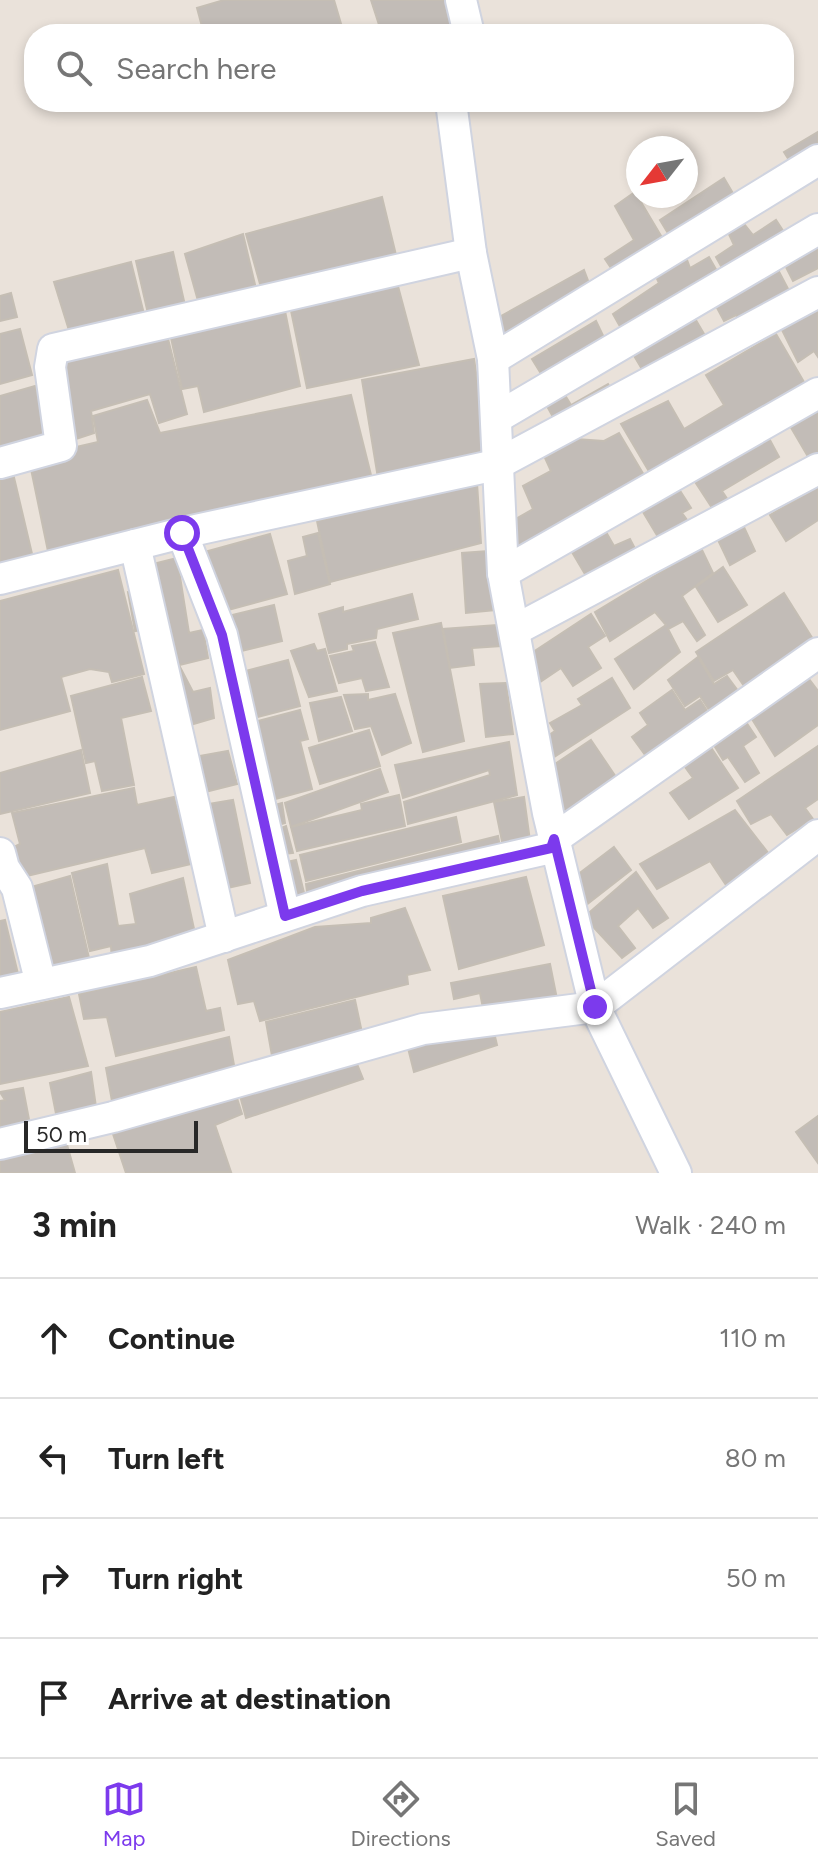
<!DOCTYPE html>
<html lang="en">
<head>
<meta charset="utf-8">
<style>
	body { margin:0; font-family:Figtree,sans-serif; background:#f6f6f6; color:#222 }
	.compass { position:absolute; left:626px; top:136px; width:72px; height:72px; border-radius:50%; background:#fff; box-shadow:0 4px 12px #0003; rotate:239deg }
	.scale { position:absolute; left:24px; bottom:20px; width:174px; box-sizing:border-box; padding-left:8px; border:4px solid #282828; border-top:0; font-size:22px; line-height:28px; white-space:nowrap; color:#282828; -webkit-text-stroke:6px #fff; paint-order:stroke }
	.stop { position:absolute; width:24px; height:24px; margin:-18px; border:6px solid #7c3aed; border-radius:50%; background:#fff }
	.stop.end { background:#7c3aed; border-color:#fff; box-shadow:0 2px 8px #0008 }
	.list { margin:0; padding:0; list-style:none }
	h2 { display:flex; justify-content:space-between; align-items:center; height:104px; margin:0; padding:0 32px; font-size:34px }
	h2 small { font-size:26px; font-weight:400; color:#767676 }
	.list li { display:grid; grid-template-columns:52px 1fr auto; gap:24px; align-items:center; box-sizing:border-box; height:120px; padding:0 32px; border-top:2px solid #e0e0e0 }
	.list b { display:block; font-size:30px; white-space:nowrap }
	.list em { font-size:26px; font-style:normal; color:#767676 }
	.icon { flex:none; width:44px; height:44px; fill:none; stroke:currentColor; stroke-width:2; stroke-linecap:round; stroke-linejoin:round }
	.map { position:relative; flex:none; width:818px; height:1173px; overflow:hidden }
	.search { position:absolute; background:#fff; box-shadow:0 4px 12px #0003; left:24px; right:24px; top:24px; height:88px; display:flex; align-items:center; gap:20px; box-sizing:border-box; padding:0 28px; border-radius:32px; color:#767676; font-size:30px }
	.sheet { height:584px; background:#fff }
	nav { display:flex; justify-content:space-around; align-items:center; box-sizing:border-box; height:112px; border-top:2px solid #e0e0e0; background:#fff; font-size:22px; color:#767676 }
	nav a { display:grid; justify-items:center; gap:4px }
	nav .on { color:#7c3aed }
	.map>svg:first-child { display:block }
	.building { fill:#c2bcb7; stroke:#c5beb4; stroke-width:2 }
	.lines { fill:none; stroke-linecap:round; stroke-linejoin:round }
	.minor-casing { stroke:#d0d4e0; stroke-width:34 }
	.minor { stroke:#fff; stroke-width:30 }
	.route { stroke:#7c3aed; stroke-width:10 }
</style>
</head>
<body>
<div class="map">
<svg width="818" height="1173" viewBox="0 0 818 1173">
	<rect width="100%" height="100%" fill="#eae2da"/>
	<!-- building -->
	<g class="building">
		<polygon points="224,0 334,0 344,34 204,34 197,8"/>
		<polygon points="371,0 450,0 459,28 449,34 382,34"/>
		<polygon points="818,132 818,157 796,171 784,152"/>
		<polygon points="724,178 738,202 672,240 660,220"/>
		<polygon points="635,192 667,246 617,277 605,259 634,240 615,206"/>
		<polygon points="382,197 396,255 262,291 246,234"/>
		<polygon points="741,220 753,235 776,220 789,240 726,275 716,257 734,245 727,230"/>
		<polygon points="243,234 257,293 200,308 185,254"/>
		<polygon points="818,246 818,268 793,281 786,267"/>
		<polygon points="683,249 690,268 709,257 722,280 626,337 613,314 659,283 652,268"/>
		<polygon points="173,252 186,310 149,318 136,261"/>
		<polygon points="131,262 145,318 72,340 54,282"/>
		<polygon points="776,266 795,302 745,329 736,315 724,321 715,304"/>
		<polygon points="584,270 592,291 498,347 492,321"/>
		<polygon points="395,275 419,365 307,388 289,301"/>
		<polygon points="11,293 17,317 0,321 0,296"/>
		<polygon points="284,306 300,386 204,412 198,386 182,389 170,333"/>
		<polygon points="818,308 818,357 814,351 798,362 781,328"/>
		<polygon points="690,310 711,346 649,381 633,354"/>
		<polygon points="596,321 610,350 548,385 532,359"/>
		<polygon points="20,329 32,375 0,384 0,334"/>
		<polygon points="776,334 808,389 654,480 621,424 668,401 684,429 724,405 706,375"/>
		<polygon points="167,335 187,414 159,423 150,394 91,411 94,433 70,441 55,361"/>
		<polygon points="474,359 488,454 378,478 362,380"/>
		<polygon points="608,384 616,398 560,430 542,397 560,387 571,405"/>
		<polygon points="35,386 50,443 0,456 0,396"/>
		<polygon points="351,395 372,479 49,556 31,469 52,464 50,453 98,442 93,416 147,400 160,433"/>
		<polygon points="818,400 818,462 813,465 786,419"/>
		<polygon points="764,429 779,457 722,491 734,509 718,517 690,474"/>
		<polygon points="619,433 648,482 507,563 505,525 533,509 523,486 551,471 545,458 576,439 604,441"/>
		<polygon points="12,469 33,558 0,566 0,472"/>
		<polygon points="477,483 481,543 330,582 317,521"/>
		<polygon points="818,483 818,520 786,541 770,515 808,493 805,489"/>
		<polygon points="677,486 691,508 682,513 695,531 664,547 640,507"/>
		<polygon points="602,525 614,546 630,539 640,558 592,586 569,547"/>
		<polygon points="743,525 755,551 730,565 718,540"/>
		<polygon points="318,533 330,584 295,594 288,561 307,556 303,537"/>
		<polygon points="270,534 287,594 217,613 201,553"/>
		<polygon points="701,548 713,573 682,596 705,635 697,641 683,621 668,629 680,652 634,689 615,659 666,625 655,612 610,641 595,612"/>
		<polygon points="488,551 495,610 466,613 462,553"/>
		<polygon points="177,558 189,633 203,630 208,658 172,667 142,630 135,631 128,592 141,590 137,568"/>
		<polygon points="723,567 747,605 718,622 696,587"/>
		<polygon points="118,570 144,674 112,682 109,672 90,669 61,677 70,711 0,730 0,601"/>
		<polygon points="784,593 816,644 744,686 733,670 714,681 696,652"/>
		<polygon points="412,594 418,619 377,629 376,638 347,644 347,649 329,653 319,614 343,607 343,612"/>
		<polygon points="274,605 282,641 233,653 224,617"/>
		<polygon points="591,614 605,636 588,647 601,668 573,686 561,668 540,682 524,658"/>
		<polygon points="441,623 464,741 423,752 393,633"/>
		<polygon points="497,625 501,646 472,648 474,665 450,668 443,629"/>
		<polygon points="375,642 389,687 366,691 362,678 339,683 330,656 354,651 352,646"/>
		<polygon points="314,644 317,651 325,649 337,691 309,697 291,651"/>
		<polygon points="698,657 714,684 727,676 744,699 713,716 700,696 685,706 668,680"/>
		<polygon points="288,660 300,706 250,719 238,673"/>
		<polygon points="180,667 193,692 210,688 214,718 190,725 159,673"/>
		<polygon points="803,671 818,691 818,725 775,756 747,711"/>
		<polygon points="142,677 151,711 121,718 134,785 102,791 95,761 86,763 71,696"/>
		<polygon points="612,678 630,708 554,757 543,739 555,731 550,723 582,705 578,699"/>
		<polygon points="506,683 513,734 486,737 480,684"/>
		<polygon points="672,690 685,710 700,700 711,717 648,759 632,737 648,725 640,713"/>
		<polygon points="368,694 368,700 395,694 411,743 382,755 371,726 355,729 344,695"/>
		<polygon points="341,697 352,731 319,741 310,703"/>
		<polygon points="300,710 308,739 300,741 312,789 268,801 247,724"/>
		<polygon points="742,716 756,737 743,746 759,773 745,782 728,757 723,760 709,737"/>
		<polygon points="369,730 380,766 320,784 309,748"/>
		<polygon points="591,740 622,786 554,832 546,770"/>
		<polygon points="706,740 738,788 689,819 670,793 693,778 680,760"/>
		<polygon points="509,742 517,795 408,824 404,802 490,775 489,770 403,798 395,765"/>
		<polygon points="818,746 818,799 805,808 813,819 787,835 771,814 751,824 737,801"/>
		<polygon points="81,750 90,793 0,814 0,773"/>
		<polygon points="228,751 237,784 205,792 194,757"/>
		<polygon points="380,769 388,792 291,827 285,803"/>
		<polygon points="134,788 137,805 174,797 191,864 152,873 145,848 14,879 8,850 20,844 12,813"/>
		<polygon points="399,795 405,826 297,851 291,827 362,810 361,804"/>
		<polygon points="524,797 531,848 505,856 494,802"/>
		<polygon points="233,800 250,883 205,893 208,804"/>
		<polygon points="282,803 285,823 271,827 264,808"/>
		<polygon points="735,810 769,854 726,885 710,861 657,889 640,864"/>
		<polygon points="456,817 461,842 306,881 300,855"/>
		<polygon points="286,826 293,853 276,855 271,832"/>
		<polygon points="498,836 503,863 310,914 306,884"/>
		<polygon points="614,847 631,870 586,905 568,882"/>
		<polygon points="296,860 306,901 288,905 278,864"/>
		<polygon points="107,864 118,926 136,924 130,894 183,878 196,938 112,961 111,946 90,951 72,873"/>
		<polygon points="636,872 668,918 653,928 638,908 618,926 635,948 622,958 584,917"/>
		<polygon points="70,876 89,958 48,969 28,888"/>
		<polygon points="526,877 544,945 459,969 443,896"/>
		<polygon points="405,908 430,970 407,975 408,984 260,1021 254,1001 238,1004 228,960 315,927 371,923 371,918"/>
		<polygon points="5,920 19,978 0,984 0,921"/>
		<polygon points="550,964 557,999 484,1013 480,993 454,999 451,983"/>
		<polygon points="196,967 206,1011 220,1008 224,1030 116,1056 107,1017 84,1019 79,994"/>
		<polygon points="69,997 88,1066 0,1084 0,1012"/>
		<polygon points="355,1000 364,1042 274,1067 266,1022"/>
		<polygon points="493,1028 497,1045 414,1072 408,1048"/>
		<polygon points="229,1037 237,1082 114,1112 106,1068"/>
		<polygon points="355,1059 363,1079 246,1118 239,1092"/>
		<polygon points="91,1072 97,1114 58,1124 50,1083"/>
		<polygon points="23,1088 31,1130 0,1138 0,1101 5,1100 0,1092"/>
		<polygon points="236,1095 242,1114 215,1125 231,1172 126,1173 110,1125"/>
		<polygon points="818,1116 818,1163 796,1132"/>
		<polygon points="64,1134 75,1173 0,1173 0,1152"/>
	</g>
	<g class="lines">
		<!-- minor casing -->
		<g class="minor-casing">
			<g id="minor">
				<polyline points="461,0 469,34"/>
				<polyline points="451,102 471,253 493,359 503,573 548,813 595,1007 676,1173"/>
				<polyline points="493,359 818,160"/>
				<polyline points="498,417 818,229"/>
				<polyline points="0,463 61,446 50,367 53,349 471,253"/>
				<polyline points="182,533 222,635 285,916"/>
				<polyline points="135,545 224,937"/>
				<polyline points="503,573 818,393"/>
				<polyline points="0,579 182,533 496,465 818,292"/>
				<polyline points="515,630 818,469"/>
				<polyline points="0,853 4,868 17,888 41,984"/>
				<polyline points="0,993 150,961 362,891 551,848 554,839 818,653"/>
				<polyline points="0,1144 113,1117 423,1029 595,1007 818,835"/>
			</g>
		</g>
		<!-- minor -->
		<use href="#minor" class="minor"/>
	</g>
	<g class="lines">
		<!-- route -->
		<polyline class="route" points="182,533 222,635 285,916 362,891 551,848 554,839 595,1007"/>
	</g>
</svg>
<svg class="compass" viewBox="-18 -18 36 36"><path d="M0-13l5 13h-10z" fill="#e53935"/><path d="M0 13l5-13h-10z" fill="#767676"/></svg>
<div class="scale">50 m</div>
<div class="stop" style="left:182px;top:533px"></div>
<div class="stop end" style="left:595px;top:1007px"></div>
<div class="search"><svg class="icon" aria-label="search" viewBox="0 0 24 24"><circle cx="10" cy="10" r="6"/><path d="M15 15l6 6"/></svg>Search here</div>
</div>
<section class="sheet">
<h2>3 min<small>Walk · 240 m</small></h2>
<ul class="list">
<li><svg class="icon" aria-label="ahead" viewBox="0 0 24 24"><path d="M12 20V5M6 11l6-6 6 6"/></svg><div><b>Continue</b></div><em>110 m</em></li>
<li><svg class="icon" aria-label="left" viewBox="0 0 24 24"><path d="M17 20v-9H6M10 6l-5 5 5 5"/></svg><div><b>Turn left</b></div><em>80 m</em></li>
<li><svg class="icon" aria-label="right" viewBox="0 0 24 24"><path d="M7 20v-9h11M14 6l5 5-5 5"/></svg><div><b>Turn right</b></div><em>50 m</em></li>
<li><svg class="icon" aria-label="arrive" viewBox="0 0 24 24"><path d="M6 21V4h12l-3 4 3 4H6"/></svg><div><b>Arrive at destination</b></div></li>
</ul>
</section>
<nav>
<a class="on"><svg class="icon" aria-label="map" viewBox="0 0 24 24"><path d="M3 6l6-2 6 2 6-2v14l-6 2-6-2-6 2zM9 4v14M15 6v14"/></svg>Map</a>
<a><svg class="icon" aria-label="directions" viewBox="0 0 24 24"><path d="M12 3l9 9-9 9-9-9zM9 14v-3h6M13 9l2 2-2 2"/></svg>Directions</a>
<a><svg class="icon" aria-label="saved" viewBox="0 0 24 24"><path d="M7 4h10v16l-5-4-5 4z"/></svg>Saved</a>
</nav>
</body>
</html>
